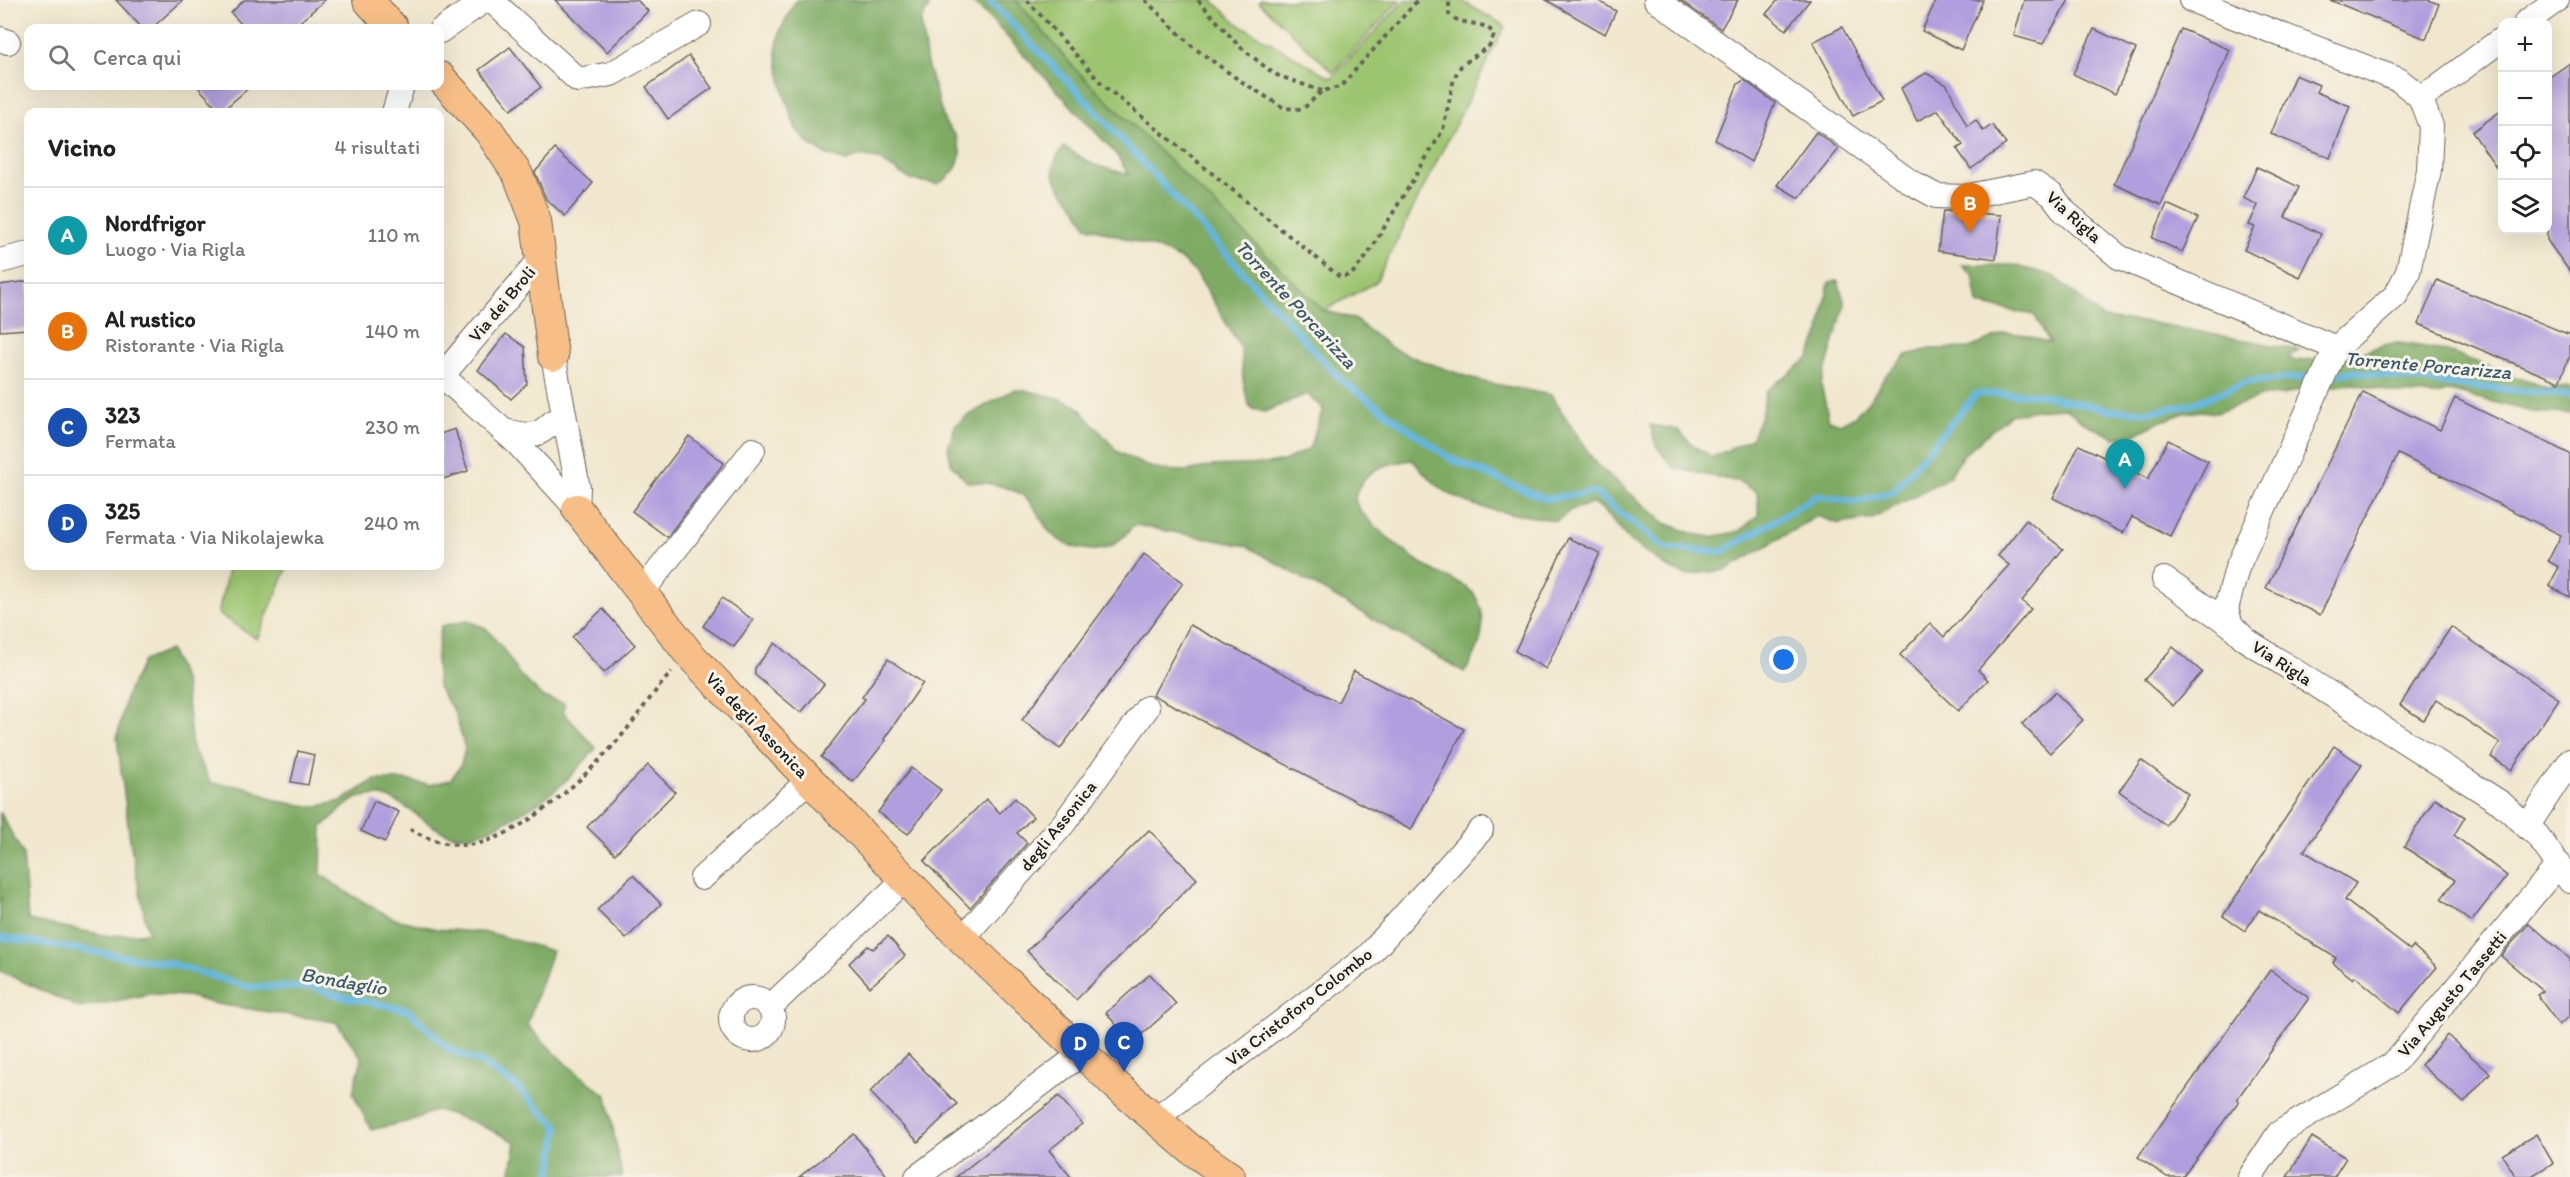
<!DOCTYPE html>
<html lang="it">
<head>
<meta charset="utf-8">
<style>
	body { margin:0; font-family:Itim,sans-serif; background:#f6f6f6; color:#222 }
	.controls { position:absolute; right:18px; top:18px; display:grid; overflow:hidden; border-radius:12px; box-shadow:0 6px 24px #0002 }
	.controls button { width:54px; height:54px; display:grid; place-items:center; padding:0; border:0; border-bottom:2px solid #e0e0e0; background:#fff; color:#222; font:30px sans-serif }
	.you { position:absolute; left:1784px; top:660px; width:21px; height:21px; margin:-15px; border:4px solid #fff; border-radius:50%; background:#1a73e8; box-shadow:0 0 0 9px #1a73e833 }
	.badge { display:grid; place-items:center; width:39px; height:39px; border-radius:50%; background:#ea580c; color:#fff; font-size:20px; font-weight:700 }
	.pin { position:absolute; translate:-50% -50px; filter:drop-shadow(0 2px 3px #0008) }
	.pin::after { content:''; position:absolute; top:32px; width:21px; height:18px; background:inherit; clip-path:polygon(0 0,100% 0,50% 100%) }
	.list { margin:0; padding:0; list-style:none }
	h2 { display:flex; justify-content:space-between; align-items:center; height:78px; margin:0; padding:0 24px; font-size:26px }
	h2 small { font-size:20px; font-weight:400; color:#767676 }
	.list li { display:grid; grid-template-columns:39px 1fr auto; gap:18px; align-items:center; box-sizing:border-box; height:96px; padding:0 24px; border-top:2px solid #e0e0e0 }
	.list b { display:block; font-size:22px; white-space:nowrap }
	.list p { margin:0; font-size:20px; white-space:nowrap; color:#767676 }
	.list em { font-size:20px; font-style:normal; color:#767676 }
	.icon { flex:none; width:33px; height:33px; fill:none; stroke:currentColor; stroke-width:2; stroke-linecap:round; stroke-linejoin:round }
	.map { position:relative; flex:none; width:2570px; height:1177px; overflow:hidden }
	.search { position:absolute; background:#fff; box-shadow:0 6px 24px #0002; left:24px; top:24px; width:420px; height:66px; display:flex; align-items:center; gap:15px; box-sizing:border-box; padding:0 21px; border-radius:12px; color:#767676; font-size:22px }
	.panel { position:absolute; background:#fff; box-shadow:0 6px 24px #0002; left:24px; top:108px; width:420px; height:462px; border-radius:12px }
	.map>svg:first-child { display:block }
	.green { fill:#9dc571; stroke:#5c7046; stroke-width:1.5 }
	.forest { fill:#7eaa63; stroke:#4d6340; stroke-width:1.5 }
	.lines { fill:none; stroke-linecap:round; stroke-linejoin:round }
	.stream { stroke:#63b5de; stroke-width:7 }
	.building { fill:#b09fde }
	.minor-casing { stroke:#67635a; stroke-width:26 }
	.major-casing { stroke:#67635a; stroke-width:32 }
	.path { stroke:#67635a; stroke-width:4; stroke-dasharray:4.5 4.5; stroke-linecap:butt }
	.minor { stroke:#fff; stroke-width:24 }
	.major { stroke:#f7be87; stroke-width:30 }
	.labels { text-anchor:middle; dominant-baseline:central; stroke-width:6; stroke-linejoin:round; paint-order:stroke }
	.street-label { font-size:18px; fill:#1c1c1c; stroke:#f7f3e8 }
	.water-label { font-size:20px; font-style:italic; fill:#38596a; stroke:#f7f3e8 }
</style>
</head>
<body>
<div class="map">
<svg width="2570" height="1177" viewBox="0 0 2570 1177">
	<rect width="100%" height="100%" fill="#f7f3e8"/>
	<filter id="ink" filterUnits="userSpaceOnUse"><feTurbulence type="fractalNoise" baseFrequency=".0167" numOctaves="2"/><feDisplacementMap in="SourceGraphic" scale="12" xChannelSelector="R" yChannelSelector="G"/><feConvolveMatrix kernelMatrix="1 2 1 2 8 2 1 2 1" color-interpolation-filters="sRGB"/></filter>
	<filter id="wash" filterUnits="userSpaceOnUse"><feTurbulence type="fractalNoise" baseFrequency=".008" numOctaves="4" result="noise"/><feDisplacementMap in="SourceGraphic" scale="24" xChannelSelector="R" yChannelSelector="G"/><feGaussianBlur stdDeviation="1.35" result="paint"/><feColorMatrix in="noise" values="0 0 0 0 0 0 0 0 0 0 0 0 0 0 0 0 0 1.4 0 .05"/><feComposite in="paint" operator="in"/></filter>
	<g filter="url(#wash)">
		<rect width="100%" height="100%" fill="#f1e7ce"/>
		<!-- green -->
		<g class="green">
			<polygon points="1016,0 1212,0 1237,23 1331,78 1405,0 1460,0 1505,26 1376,282 1323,311 1074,68"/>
			<polygon points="1261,0 1400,0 1333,72 1259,2"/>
			<polygon points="229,566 288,566 257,639 218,614"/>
		</g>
		<!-- forest -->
		<g class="forest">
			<polygon points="796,0 932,0 921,22 927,64 945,123 956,136 961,154 956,168 945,180 937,184 911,180 878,159 860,156 846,161 825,154 808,143 796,129 784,94 776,51 780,31"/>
			<path d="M969,0H1016L1074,68L1323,310L1354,319L1390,347L1417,359L1480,381L1551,395L1596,464L1665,523L1693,534L1712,537L1740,531L1759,514L1757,492L1740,482L1674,468L1656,446L1650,425L1678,430L1695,447L1713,457L1751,439L1761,416L1766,391L1809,358L1820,331L1829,282L1838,281L1845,304L1821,385L1829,420L1840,424L1855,416L1872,397L1886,375L1907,355L1930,349L1969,348L2006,333L2021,334L2050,343L2034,315L1978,304L1973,274L1962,265H2013L2054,276L2103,318L2153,323L2300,350L2288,357L2294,361L2354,355L2383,345L2398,343L2426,347L2455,354L2546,388L2570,386V414L2532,412L2450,391L2436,395L2398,393L2354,384L2299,390L2283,395H2266L2216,413L2202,411L2184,413L2159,422L2134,435L2115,438L2086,424L2065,408L2036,410L2010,415L1963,455L1949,477L1872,519L1839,524L1817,516L1726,570L1686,575L1667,567L1630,541L1600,507L1591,504L1571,510L1557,521C1518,513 1475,513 1442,489C1431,481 1421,469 1412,460C1391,463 1372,466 1360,485C1357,490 1354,496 1356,502C1361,519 1415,561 1431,569C1444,577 1470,584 1477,599C1489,622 1480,652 1464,672L1247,546L1135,525C1128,531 1120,542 1111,546C1092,555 1062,547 1049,531C1039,518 1035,503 1021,494C1004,485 986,482 967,482L951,464L948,448L955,426L967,416L1013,390H1024L1055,397L1077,406L1118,452L1144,465L1161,470L1186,471L1212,466L1268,464L1284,461L1309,449L1323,409L1307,394L1264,412L1253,409L1248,404L1243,380L1241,348L1197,274L1180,259L1156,248L1086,226C1082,219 1079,211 1074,205C1058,184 1042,173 1064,147L1092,164L1129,175L1116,154L985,13Z"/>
			<path d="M467,621L486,628L503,649L519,674L543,697L564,703V713L596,748C564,786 545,802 500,824C490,829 477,836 465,836C422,837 404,783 358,798C346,802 332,819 322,827L321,874L346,892L392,918L437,929L491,933L552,951L527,1025L565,1063L607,1096L622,1177H510L516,1142L474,1122L437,1110L410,1121L371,1130L353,1093L362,1058L336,1022L216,1004L187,996L150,994L80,1008L0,971V812L23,854L28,920L109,936L148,933L130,841L117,738L126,696L143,661L170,650L185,683L192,747L211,783L247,787L277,801L314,807L342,801L374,780H406L429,785L450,780L460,767L465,749L455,713L438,687L436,660L441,626Z"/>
		</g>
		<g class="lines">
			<!-- stream -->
			<g class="stream">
				<polyline points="989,0 1082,96 1341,380 1451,459 1546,499 1594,492 1665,548 1722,552 1818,495 1855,502 1893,492 1976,394 2036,394 2110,410 2147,412 2190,405 2247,382 2318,376"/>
				<polyline points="2329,375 2356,372 2455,385 2570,395"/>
				<polyline points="0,937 172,964 248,987 313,987 335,995 408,1010 450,1050 480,1062 516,1086 558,1127 550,1177"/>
			</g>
		</g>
		<g id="blocks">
			<!-- building -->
			<g class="building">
				<polygon points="116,0 183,0 152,28 142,28"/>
				<polygon points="244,0 325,0 293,28 245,28 231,13"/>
				<polygon points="555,0 637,0 648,11 607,52"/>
				<polygon points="1546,0 1597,0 1616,11 1605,34"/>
				<polygon points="1680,0 1738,0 1721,29"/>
				<polygon points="1778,0 1810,0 1786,30 1766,14"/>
				<polygon points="1936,0 1983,0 1961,50 1922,31"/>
				<polygon points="2024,0 2069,0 2043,44 2014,36"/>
				<polygon points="2330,0 2428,0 2439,4 2426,39"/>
				<polygon points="1842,27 1882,101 1853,116 1813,42"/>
				<polygon points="2094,29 2136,49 2115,94 2073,74"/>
				<polygon points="2181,29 2230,50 2161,205 2114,184"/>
				<polygon points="510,47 541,87 511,110 479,70"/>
				<polygon points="689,56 712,88 668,119 646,87"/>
				<polygon points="2570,63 2570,272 2547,240 2547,79"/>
				<polygon points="1926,73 1947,85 1967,126 1976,120 1983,131 1992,125 2006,144 1971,169 1957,149 1963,145 1938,110 1917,121 1901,88"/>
				<polygon points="2295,75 2319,85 2316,92 2350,106 2330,158 2271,134"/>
				<polygon points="1744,80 1775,103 1751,162 1715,140 1738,84"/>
				<polygon points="197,86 251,86 221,112"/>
				<polygon points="2502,110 2502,175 2472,132"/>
				<polygon points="1816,132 1839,149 1799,198 1777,185"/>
				<polygon points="555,149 593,183 565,216 546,199 535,172"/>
				<polygon points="2257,167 2299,187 2285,217 2321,234 2300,277 2244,250 2255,227 2249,225 2258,205 2243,198"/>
				<polygon points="2167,204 2198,218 2182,252 2152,238"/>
				<polygon points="1943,211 2001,215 1996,259 1938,251"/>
				<polygon points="2437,280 2570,335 2570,356 2559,382 2419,324"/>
				<polygon points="28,281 28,329 0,331 0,285"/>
				<polygon points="506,334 525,347 527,384 511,399 478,370"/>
				<polygon points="2363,392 2440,430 2455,398 2570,454 2570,597 2549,586 2559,567 2548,561 2561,535 2398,454 2320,615 2266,588"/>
				<polygon points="455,429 468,471 440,480 440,434"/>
				<polygon points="689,436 724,463 667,537 632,511"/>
				<polygon points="2168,440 2208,461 2170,536 2132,517 2123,533 2053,498 2079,445 2148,479"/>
				<polygon points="2026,520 2063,549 2022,601 2031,609 1978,670 1988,680 1958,711 1900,655 1930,623 1944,637 2009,565 1998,556"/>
				<polygon points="1568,538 1600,553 1546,669 1515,651"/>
				<polygon points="1144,554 1183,583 1060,749 1022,720"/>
				<polygon points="722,598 753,620 734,647 703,626"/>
				<polygon points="603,609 635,645 604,673 572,637"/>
				<polygon points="1190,625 1338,702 1354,671 1464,729 1411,830 1153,695"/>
				<polygon points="2451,627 2559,699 2511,770 2491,757 2500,743 2436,700 2423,720 2400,705"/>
				<polygon points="775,643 824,684 801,713 755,675 755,668"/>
				<polygon points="2173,647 2202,672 2173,706 2144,680"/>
				<polygon points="888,659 923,683 884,739 886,740 853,782 821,757 865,699 862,697"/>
				<polygon points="2055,692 2083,720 2050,753 2022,724"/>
				<polygon points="2334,746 2362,765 2304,851 2356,883 2345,900 2410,950 2413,946 2437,967 2399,1013 2355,976 2353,979 2333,963 2336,958 2259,910 2245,931 2223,916 2267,849 2266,847"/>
				<polygon points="298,751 314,755 308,785 291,782"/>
				<polygon points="2141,760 2188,794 2166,825 2119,791"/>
				<polygon points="648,765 675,792 615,854 587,827"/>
				<polygon points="911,768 941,790 908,834 878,812"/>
				<polygon points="1015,798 1033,817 1017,833 1027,843 970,908 924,861 986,799 1000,813"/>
				<polygon points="2435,798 2465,817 2454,835 2507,876 2471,922 2441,899 2455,880 2404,847"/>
				<polygon points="374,801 399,812 385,842 361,831"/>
				<polygon points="1149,830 1197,879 1076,1000 1027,951"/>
				<polygon points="633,875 661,904 626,939 597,910"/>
				<polygon points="2529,923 2570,959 2570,1016 2559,1025 2537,995 2543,991 2501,956"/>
				<polygon points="888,936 905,956 870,987 849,963 868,946 873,949"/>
				<polygon points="2270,970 2309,998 2237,1099 2239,1101 2182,1177 2167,1177 2138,1157"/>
				<polygon points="1150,974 1176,1004 1132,1043 1106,1013"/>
				<polygon points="2447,1035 2490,1073 2464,1103 2421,1065"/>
				<polygon points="908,1054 957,1104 918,1142 870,1092"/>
				<polygon points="1059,1096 1082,1124 1049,1150 1071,1177 956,1177"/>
				<polygon points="854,1134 888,1177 799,1177"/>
				<polygon points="2536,1134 2553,1163 2530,1177 2516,1177 2502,1155"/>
				<polygon points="2312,1137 2346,1158 2334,1177 2287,1177"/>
			</g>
		</g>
	</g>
	<g filter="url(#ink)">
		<use href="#blocks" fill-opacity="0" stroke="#67635a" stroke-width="1.5"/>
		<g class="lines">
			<!-- minor casing -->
			<g class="minor-casing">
				<g id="minor">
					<polyline points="491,0 578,80 611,74 699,24"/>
					<polyline points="1656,0 1870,153 1912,183 1936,196 1964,197 2034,183 2052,195 2065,212 2119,257 2336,348 2237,568 2226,609 2231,625 2246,640 2501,803 2537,835 2570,881"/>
					<polyline points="2191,0 2399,80 2420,97 2431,126 2429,170 2408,272 2396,295 2336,348"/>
					<polyline points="2526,22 2557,0"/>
					<polyline points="440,31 485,0"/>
					<polyline points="0,39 8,42"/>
					<polyline points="2420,97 2436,88 2502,39"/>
					<polyline points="394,112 402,86"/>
					<polyline points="0,261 28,254"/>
					<polyline points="553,356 578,488 577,509"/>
					<polyline points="440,374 516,442 577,509"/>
					<polyline points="442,376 540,260"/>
					<path d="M504,431C527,435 535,440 553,422"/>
					<polyline points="2164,579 2231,625"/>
					<polyline points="642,592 753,450"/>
					<polyline points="2527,827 2570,761"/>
					<polyline points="702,878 809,780"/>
					<polyline points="962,939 1064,823 1147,708"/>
					<circle cx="752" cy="1019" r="21"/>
					<polyline points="770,1007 905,879"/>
					<polyline points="1155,1119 1368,956 1481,830"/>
					<polyline points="917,1177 1081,1054"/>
					<polyline points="2250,1177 2279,1133 2393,1064 2559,864"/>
				</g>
			</g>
			<!-- major casing -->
			<g class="major-casing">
				<g id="major">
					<polyline points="368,0 393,28"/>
					<polyline points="440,77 489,131 518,175 536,221 553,356"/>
					<polyline points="577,509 689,654 962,939 1116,1085 1189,1148 1230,1177"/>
				</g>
			</g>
			<!-- path -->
			<g class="path">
				<path d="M1027,0L1104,86L1340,277L1351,275L1367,256L1443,130L1454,78L1461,66L1490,45L1494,35C1485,18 1461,28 1449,14V0"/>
				<polyline points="1145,0 1193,47 1239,80 1284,108 1303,109 1322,91 1340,87 1418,0"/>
				<polyline points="1198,0 1238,45 1274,74 1322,91"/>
				<path d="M410,829C430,841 456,849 480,843C529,830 585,778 618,740C637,718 652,693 672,672"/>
			</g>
			<!-- minor -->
			<use href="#minor" class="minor"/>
			<!-- major -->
			<use href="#major" class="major"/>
		</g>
	</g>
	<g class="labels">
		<!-- street labels -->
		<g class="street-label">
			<text transform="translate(2074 217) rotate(42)">Via Rigla</text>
			<text transform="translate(502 304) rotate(-50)">Via dei Broli</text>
			<text transform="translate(2282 663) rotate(33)">Via Rigla</text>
			<text transform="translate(757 725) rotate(46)">Via degli Assonica</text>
			<text transform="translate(1058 826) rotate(-51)">degli Assonica</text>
			<text transform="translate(2452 994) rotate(-50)">Via Augusto Tassetti</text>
			<text transform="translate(1299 1007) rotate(-38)">Via Cristoforo Colombo</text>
		</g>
		<!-- water labels -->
		<g class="water-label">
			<text transform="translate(1296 304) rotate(47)">Torrente Porcarizza</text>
			<text transform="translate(2428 365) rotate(5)">Torrente Porcarizza</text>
			<text transform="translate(344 981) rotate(10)">Bondaglio</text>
		</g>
	</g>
</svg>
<div class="controls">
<button>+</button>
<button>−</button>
<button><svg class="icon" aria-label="locate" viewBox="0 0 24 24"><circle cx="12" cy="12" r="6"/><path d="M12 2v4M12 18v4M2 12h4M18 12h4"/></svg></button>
<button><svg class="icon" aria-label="layers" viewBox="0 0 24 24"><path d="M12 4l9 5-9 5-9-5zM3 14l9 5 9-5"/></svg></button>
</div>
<div class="you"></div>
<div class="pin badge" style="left:2125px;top:489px;background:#0f9aa8">A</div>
<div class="pin badge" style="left:1970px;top:233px;background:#e8710a">B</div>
<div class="pin badge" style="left:1124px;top:1072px;background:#1a4fb4">C</div>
<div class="pin badge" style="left:1080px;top:1073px;background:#1a4fb4">D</div>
<div class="search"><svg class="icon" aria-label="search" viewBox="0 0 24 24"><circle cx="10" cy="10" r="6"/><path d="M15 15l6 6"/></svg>Cerca qui</div>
<section class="panel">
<h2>Vicino<small>4 risultati</small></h2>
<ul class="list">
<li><span class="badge" style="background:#0f9aa8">A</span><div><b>Nordfrigor</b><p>Luogo · Via Rigla</p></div><em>110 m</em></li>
<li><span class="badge" style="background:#e8710a">B</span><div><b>Al rustico</b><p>Ristorante · Via Rigla</p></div><em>140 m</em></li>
<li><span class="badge" style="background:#1a4fb4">C</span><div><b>323</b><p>Fermata</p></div><em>230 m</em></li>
<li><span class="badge" style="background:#1a4fb4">D</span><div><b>325</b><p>Fermata · Via Nikolajewka</p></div><em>240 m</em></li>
</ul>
</section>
</div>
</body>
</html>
